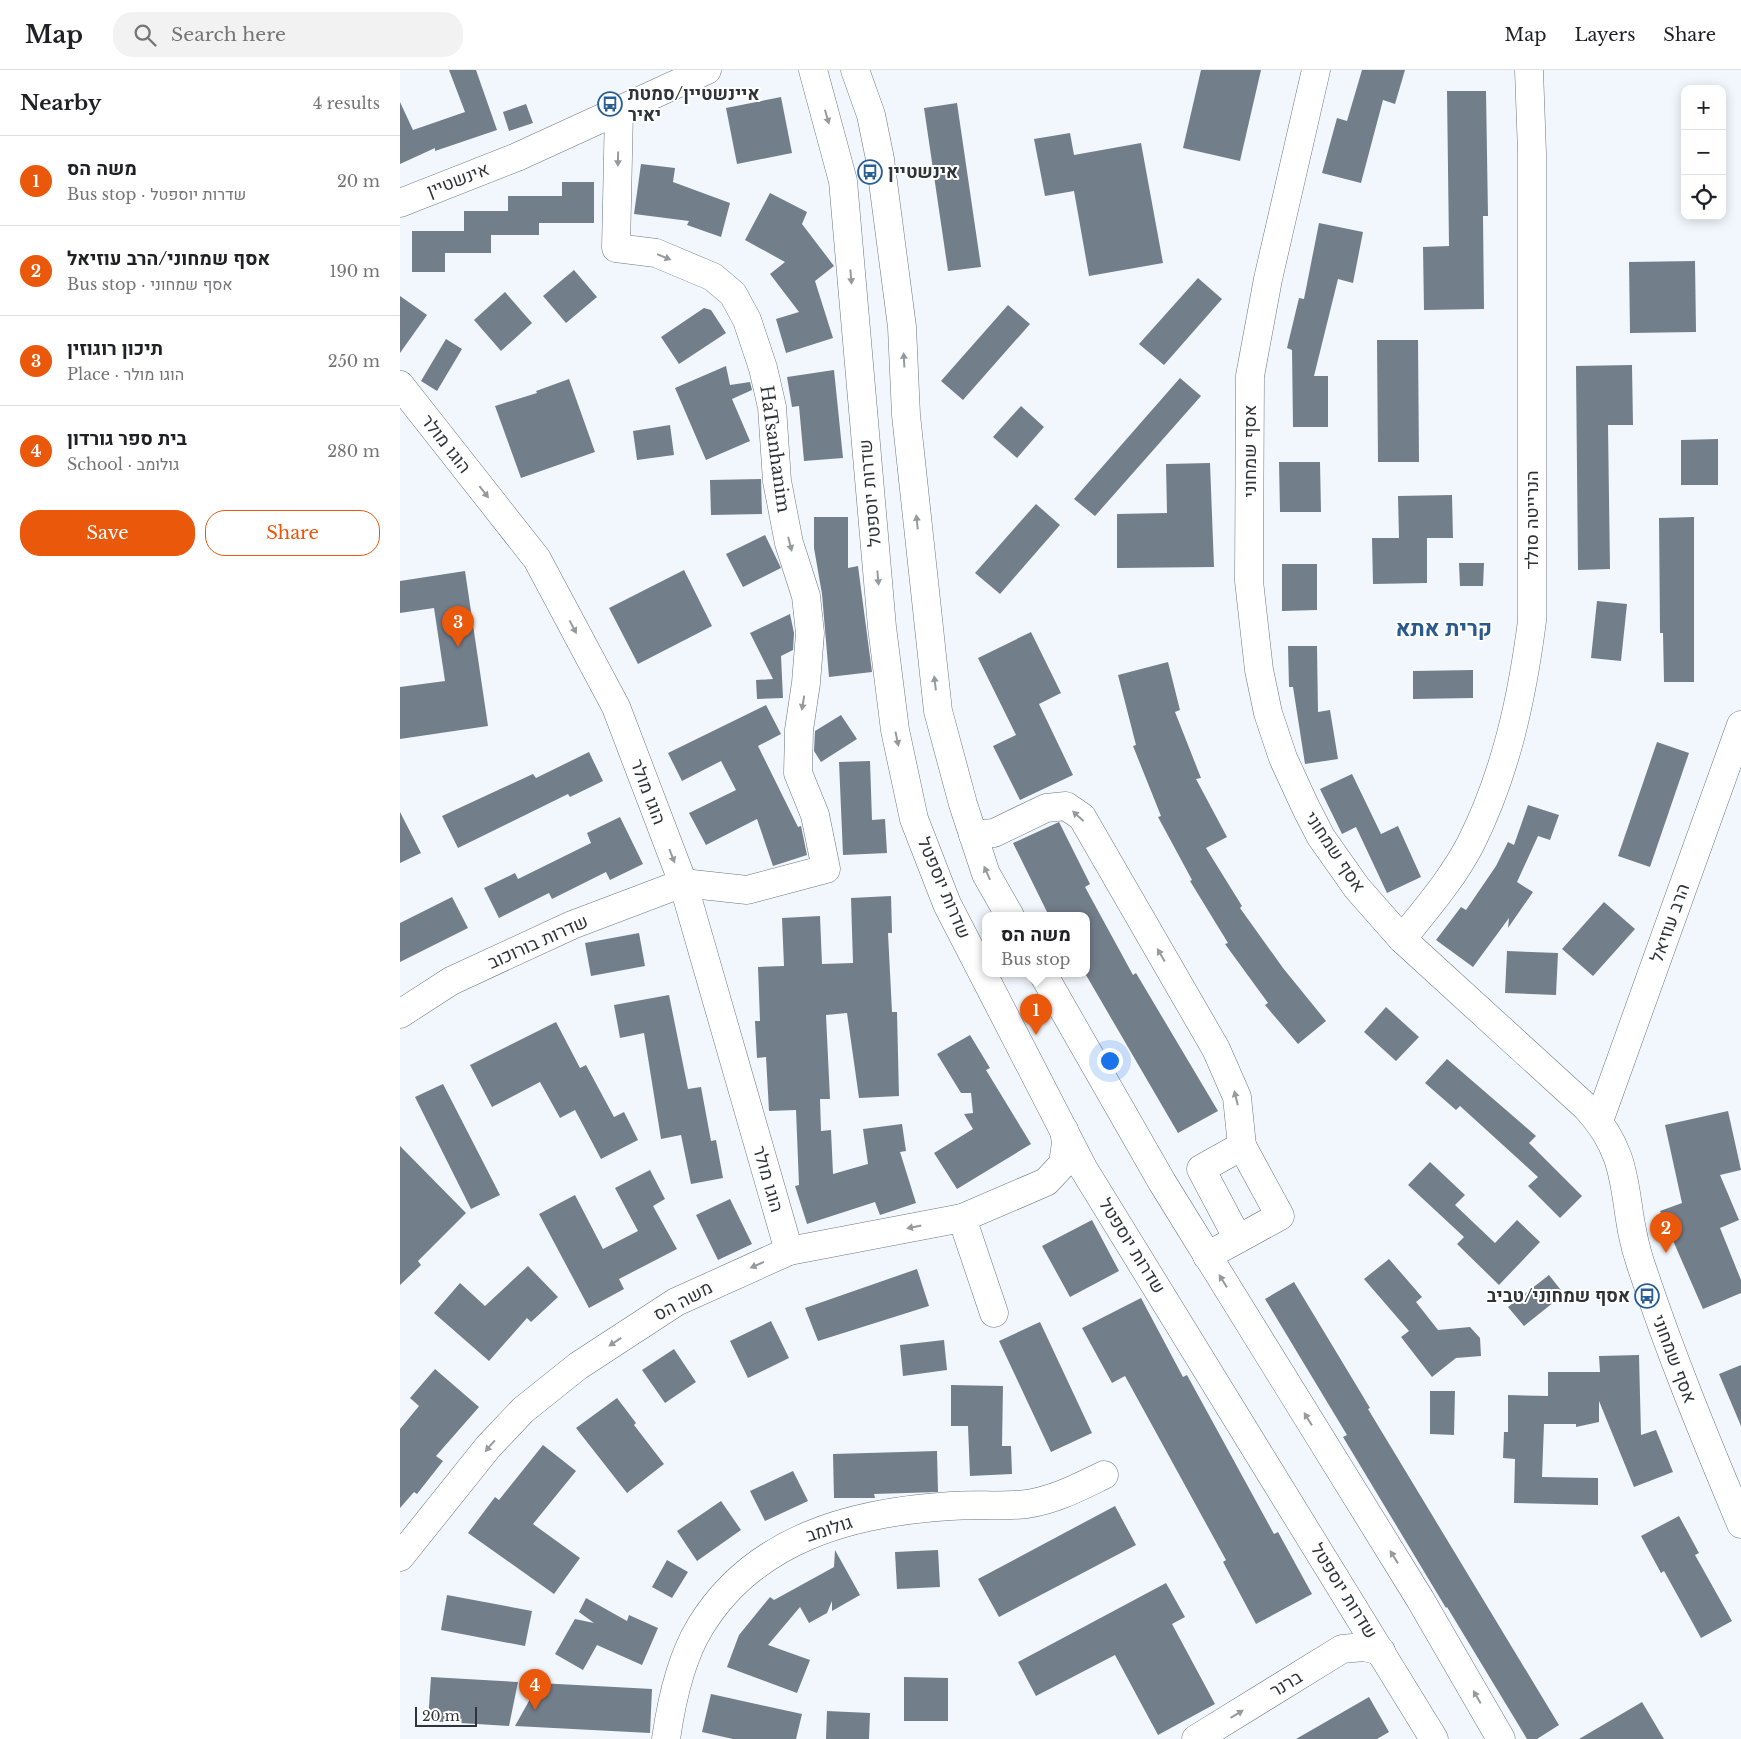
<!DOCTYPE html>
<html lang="en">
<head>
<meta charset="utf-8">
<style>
	body { margin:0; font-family:"Libre Baskerville",Heebo,serif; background:#f2f2f2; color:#202124 }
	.controls { position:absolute; right:15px; top:15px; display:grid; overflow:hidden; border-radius:10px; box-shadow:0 2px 12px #0003 }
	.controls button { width:45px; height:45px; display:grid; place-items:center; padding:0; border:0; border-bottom:1px solid #e0e0e0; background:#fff; color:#202124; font:25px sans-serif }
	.scale { position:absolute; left:15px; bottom:12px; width:62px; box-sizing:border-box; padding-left:5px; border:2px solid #2f3439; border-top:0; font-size:14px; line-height:18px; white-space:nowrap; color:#2f3439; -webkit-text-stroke:4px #fff; paint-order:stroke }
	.you { position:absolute; left:709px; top:990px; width:18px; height:18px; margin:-12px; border:4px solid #fff; border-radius:50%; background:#1a73e8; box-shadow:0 0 0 8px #1a73e833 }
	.badge { display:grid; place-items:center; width:32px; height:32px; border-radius:50%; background:#ea580c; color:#fff; font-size:16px; font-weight:700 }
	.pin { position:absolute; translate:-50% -41px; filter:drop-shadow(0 1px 2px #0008) }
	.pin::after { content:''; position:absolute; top:26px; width:18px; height:15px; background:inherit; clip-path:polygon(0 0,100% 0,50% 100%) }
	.popup { position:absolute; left:582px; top:842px; width:108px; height:65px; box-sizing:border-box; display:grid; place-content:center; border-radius:10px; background:#fff; filter:drop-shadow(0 1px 4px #0005); font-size:16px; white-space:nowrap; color:#757577 }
	.popup b { font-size:19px; color:#202124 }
	.popup::after { content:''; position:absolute; left:50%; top:100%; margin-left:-10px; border:10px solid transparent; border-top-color:#fff }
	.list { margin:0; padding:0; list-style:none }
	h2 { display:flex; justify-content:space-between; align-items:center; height:65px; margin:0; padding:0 20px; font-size:21px }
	h2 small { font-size:16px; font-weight:400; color:#757577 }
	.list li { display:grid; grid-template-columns:32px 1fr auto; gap:15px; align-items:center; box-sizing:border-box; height:90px; padding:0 20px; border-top:1px solid #e0e0e0 }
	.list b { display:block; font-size:19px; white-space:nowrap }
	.list p { margin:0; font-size:16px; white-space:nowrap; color:#757577 }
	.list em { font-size:16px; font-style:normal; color:#757577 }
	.actions { display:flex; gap:10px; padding:15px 20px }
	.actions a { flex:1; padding:11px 0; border:1px solid #ea580c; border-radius:20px; text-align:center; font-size:18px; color:#ea580c }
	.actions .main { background:#ea580c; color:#fff }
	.icon { flex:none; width:28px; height:28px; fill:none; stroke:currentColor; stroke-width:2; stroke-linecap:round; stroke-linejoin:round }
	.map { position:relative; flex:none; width:1341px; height:1669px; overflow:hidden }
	header { display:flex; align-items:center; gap:30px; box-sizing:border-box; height:70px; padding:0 25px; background:#fff; border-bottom:1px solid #e0e0e0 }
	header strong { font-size:24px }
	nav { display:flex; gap:28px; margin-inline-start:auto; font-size:18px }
	.search { width:350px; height:45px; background:#f2f2f2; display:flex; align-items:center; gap:12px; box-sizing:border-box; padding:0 18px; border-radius:20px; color:#757577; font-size:19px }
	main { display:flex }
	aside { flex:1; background:#fff }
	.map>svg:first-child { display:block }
	.building { fill:#737e8b }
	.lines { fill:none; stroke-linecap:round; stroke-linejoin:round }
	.minor-casing { stroke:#6b7682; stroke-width:29 }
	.minor { stroke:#fff; stroke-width:28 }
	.oneway { fill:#979a9c }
	.labels { text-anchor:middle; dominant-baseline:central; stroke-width:4; stroke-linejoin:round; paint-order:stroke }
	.poi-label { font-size:18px; font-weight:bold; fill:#2f3439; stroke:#fff; text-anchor:start }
	.street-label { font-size:18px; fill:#2f3439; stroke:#fff }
	.district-label { font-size:22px; font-weight:bold; fill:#295a8e; stroke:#fff }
</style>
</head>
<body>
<header>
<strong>Map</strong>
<div class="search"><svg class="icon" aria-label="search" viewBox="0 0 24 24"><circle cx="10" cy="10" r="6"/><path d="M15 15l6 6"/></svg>Search here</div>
<nav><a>Map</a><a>Layers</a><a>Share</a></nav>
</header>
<main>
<aside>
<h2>Nearby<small>4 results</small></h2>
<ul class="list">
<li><span class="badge">1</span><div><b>משה הס</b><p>Bus stop · שדרות יוספטל</p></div><em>20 m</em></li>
<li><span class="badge">2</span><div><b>אסף שמחוני/הרב עוזיאל</b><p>Bus stop · אסף שמחוני</p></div><em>190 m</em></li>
<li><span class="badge">3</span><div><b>תיכון רוגוזין</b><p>Place · הוגו מולר</p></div><em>250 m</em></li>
<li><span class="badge">4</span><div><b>בית ספר גורדון</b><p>School · גולומב</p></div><em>280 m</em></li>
</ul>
<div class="actions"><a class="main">Save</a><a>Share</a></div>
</aside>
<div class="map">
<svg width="1341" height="1669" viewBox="0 0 1341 1669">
	<rect width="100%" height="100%" fill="#f2f7fd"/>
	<!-- building -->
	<g class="building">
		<polygon points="49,0 76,0 97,60 35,81 35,78 0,94 0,32 13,60 65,42"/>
		<polygon points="801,0 861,0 840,91 783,78"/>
		<polygon points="962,0 1005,0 995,34 983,30 961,113 922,103 937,48 947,51"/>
		<polygon points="1047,21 1086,21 1088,146 1083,146 1084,239 1024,240 1023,177 1049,176"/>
		<polygon points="381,27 392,83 337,94 326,38"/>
		<polygon points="557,33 581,197 548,201 524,38"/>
		<polygon points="126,34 133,53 109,61 103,42"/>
		<polygon points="670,63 674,85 741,73 763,193 689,206 674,121 645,126 634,69"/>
		<polygon points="241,94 275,98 273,112 330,133 321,167 287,155 289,151 234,144"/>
		<polygon points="162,112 194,112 194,153 139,153 139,165 91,165 91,183 45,183 45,202 12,202 12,161 64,161 64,141 108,141 108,126 162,126"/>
		<polygon points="370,123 407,142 402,154 434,196 415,211 433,268 386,283 376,249 399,242 370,204 385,192 345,170"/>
		<polygon points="919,153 963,162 953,213 938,209 914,306 928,306 928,357 893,357 892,280 887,278 899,228 904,229"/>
		<polygon points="1295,191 1296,262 1230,263 1229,192"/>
		<polygon points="174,200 197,227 166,253 143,226"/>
		<polygon points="798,208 822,229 764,295 739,274"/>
		<polygon points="105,222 132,253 101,281 74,250"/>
		<polygon points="0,226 27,245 0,283"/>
		<polygon points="608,235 630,254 563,330 541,311"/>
		<polygon points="304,238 311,240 326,263 279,294 261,267"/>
		<polygon points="46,269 62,279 37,321 21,311"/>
		<polygon points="977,270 1018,270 1019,392 978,392"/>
		<polygon points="1232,295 1233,355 1208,355 1210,499 1178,500 1176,296"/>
		<polygon points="326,296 330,315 350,312 352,320 332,329 350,371 306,390 275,318"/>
		<polygon points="434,300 443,388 404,391 399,336 392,337 387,307"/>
		<polygon points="780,308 801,326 695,446 674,429"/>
		<polygon points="169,309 195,382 121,408 95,336 137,323 136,321"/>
		<polygon points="621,336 644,357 617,388 593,367"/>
		<polygon points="270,355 274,385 237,390 233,361"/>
		<polygon points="1318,369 1318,415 1281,415 1281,370"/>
		<polygon points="879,392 920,392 921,442 880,442"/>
		<polygon points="810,393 814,497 717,498 717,444 767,443 766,394"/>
		<polygon points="361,409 362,444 311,445 310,410"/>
		<polygon points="1052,425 1053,468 1027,468 1027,513 973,514 972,468 999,468 998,426"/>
		<polygon points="636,434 660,455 600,524 575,503"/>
		<polygon points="414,447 448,447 448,498 458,496 472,602 429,607 422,524 414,478"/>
		<polygon points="1294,447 1294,612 1264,612 1263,563 1260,563 1259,448"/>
		<polygon points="365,465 381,498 343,517 326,484"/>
		<polygon points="1059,493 1084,493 1083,516 1060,516"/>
		<polygon points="882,494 917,494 917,540 882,541"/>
		<polygon points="284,500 312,556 238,594 209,538"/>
		<polygon points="65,501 88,656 0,669 0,617 45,611 34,538 0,543 0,511"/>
		<polygon points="1197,531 1227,534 1221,591 1191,588"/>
		<polygon points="390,544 394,563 393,580 381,586 383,628 357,629 356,610 373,609 350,563"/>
		<polygon points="631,562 661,623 639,634 673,705 620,730 593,676 616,665 578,588"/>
		<polygon points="888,576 917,576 918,642 930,640 938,689 905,694 893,617 889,617"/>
		<polygon points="768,592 780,640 775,642 801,708 796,709 827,767 806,778 842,836 840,838 883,898 926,951 898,974 865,935 868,933 825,874 828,873 790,811 792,810 758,747 761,746 733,676 736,675 718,605"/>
		<polygon points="1073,600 1073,628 1013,629 1013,601"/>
		<polygon points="366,635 381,664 358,676 398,757 401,756 407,785 373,796 357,749 306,775 289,743 336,720 321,691 282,711 268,683"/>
		<polygon points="441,645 457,669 421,692 414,681 415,661"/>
		<polygon points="1257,672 1289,683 1250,797 1218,786"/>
		<polygon points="189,682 203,711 170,727 168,724 58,778 42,746 133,704 136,708"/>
		<polygon points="470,691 472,750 485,749 487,783 443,785 439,692"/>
		<polygon points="952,704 981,764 998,756 1021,807 987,823 956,757 942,764 920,719"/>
		<polygon points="1128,735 1159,745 1150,770 1138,766 1117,812 1133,822 1108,858 1109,848 1073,897 1036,870 1061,837 1066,840 1096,796 1108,772 1114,775"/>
		<polygon points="0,742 21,783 0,793"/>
		<polygon points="220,747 243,794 210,810 206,802 152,829 149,823 99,848 84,818 115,803 118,809 191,773 187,763"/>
		<polygon points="659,752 690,814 685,817 733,905 736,903 818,1041 778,1063 686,905 686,846 649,846 613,773"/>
		<polygon points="491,826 492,863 488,863 492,942 497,942 499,1026 459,1028 447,943 426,945 430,1029 420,1029 421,1061 431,1060 433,1104 468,1094 463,1059 502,1054 506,1081 500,1082 516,1133 480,1145 475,1132 407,1154 395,1116 399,1115 396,1040 369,1041 366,987 357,988 355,951 360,951 358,897 384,896 382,848 420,846 422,894 453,893 451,828"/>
		<polygon points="52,827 68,858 0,892 0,853"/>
		<polygon points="1204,832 1235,859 1193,906 1162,879"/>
		<polygon points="239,863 245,896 191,906 185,873"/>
		<polygon points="1107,881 1158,883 1156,925 1105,923"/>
		<polygon points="269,925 288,1019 301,1017 311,1071 316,1070 323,1108 291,1114 281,1065 261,1069 244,963 220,968 214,935"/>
		<polygon points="986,937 1019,967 996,991 964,962"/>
		<polygon points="156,952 180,998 186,995 214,1047 224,1042 238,1070 201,1089 175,1040 160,1048 140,1012 92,1037 70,995"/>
		<polygon points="570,965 590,998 586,1000 631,1074 557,1119 534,1083 573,1059 564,1044 573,1043 571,1023 561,1023 537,984"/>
		<polygon points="1047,989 1136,1066 1129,1073 1182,1126 1160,1148 1128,1116 1138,1107 1060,1036 1056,1040 1025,1013"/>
		<polygon points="43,1014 100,1125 71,1139 15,1027"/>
		<polygon points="1328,1041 1341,1100 1320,1105 1339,1150 1320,1158 1341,1210 1341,1223 1303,1239 1260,1141 1282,1133 1265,1055"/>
		<polygon points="0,1076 66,1143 18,1191 21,1195 0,1215"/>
		<polygon points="1030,1092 1065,1125 1055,1135 1095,1173 1117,1150 1140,1172 1099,1215 1057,1174 1064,1167 1008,1115"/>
		<polygon points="250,1100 265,1129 253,1136 277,1179 219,1209 224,1219 189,1238 139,1144 175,1125 203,1179 238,1161 215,1118"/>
		<polygon points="330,1129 352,1174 318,1190 296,1145"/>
		<polygon points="692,1150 719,1201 670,1227 642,1176"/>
		<polygon points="989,1189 1022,1227 1016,1232 1038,1260 1070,1257 1080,1268 1081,1286 1056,1288 1032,1307 1001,1267 1009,1261 964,1209"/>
		<polygon points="128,1196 158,1227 131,1252 127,1248 89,1291 34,1243 60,1213 85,1236"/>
		<polygon points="517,1199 529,1236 418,1271 405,1238"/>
		<polygon points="1149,1205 1164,1224 1124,1256 1108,1237"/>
		<polygon points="894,1212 970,1338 968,1339 1159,1655 1137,1669 1127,1669 1047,1537 1046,1538 943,1367 947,1365 865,1229"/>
		<polygon points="741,1228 783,1307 787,1305 874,1464 878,1462 912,1524 856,1554 823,1492 826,1490 725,1306 712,1313 682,1258"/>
		<polygon points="371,1251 389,1288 348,1308 330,1271"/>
		<polygon points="640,1252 692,1363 651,1382 599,1271"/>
		<polygon points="544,1270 547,1300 503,1306 500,1275"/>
		<polygon points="274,1279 296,1312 265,1333 242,1300"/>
		<polygon points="1239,1285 1241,1365 1256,1360 1273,1402 1234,1417 1199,1331 1199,1352 1176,1357 1176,1354 1144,1354 1142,1407 1198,1408 1198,1435 1114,1433 1115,1389 1103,1388 1104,1362 1108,1362 1108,1325 1148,1326 1148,1302 1200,1302 1199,1286"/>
		<polygon points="1341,1295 1341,1356 1319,1304"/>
		<polygon points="35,1299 79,1337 36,1386 43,1391 17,1424 14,1422 0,1438 0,1359 19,1336 10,1328"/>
		<polygon points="551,1315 603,1316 602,1376 611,1376 612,1404 570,1406 568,1356 551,1356"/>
		<polygon points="1030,1321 1055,1321 1054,1365 1030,1364"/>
		<polygon points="217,1328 236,1353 234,1355 264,1394 227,1423 176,1358"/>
		<polygon points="143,1375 176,1401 133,1454 180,1488 154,1524 68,1463 95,1427 99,1430"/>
		<polygon points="537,1381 538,1422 474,1424 475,1428 434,1428 433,1384"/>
		<polygon points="393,1401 408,1431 365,1451 350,1421"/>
		<polygon points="321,1431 341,1460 297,1491 277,1461"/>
		<polygon points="715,1436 736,1475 599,1547 578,1509"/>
		<polygon points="1279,1446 1299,1483 1295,1485 1332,1551 1301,1568 1264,1501 1261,1503 1241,1466"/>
		<polygon points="435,1480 460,1525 432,1541 432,1531 427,1543 409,1553 400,1537 368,1575 410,1590 397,1623 327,1597 339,1565 370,1527 374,1530 434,1497"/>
		<polygon points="538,1480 540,1517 497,1519 495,1482"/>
		<polygon points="267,1490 288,1502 272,1528 252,1517"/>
		<polygon points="766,1513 785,1547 772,1554 815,1634 758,1665 715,1585 636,1626 618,1592"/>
		<polygon points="47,1525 132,1541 125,1576 41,1560"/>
		<polygon points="186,1528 227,1551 229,1545 258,1558 242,1595 197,1575 183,1600 155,1584 175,1549 194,1553 179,1542"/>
		<polygon points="31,1607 118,1612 109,1656 28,1651"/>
		<polygon points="504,1607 548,1608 548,1651 504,1651"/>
		<polygon points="139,1613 252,1619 250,1663 115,1656"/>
		<polygon points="311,1624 402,1644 396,1669 333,1669 302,1662"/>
		<polygon points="969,1627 989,1662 977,1669 896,1669"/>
		<polygon points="1242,1632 1264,1669 1179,1669"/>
		<polygon points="427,1641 470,1643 469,1669 426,1669"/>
	</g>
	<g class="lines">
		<!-- minor casing -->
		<g class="minor-casing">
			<g id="minor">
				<polyline points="413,0 443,111 482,557 495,660 514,749 547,834 683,1098 1034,1669"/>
				<polyline points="455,0 471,45 480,89 502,257 506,345 538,641 563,734 586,804 610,846"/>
				<path d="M916,0L868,209L850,306L849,511L859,600L868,643L883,688L906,738L921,767L957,818L1002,869L1186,1037C1237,1092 1219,1132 1241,1195C1270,1283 1305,1368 1341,1454"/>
				<polyline points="0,133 117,87 307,0"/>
				<polyline points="0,315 137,489 216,637 283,813 389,1181"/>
				<polyline points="573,765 594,763 646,738 666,736 682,747 816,979 837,1027 842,1076"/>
				<path d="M1002,869C1027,838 1053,808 1071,773C1106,703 1122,628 1132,551V83L1129,0"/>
				<polyline points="643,904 762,1112 1020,1529 1101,1669"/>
				<polyline points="0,944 51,911 172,855 283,813 347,820 426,799 415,745 398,703 399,660 406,613 410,563 406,526 389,473 377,411 372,337 363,298 347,250 333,224 313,207 256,183 216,178 219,40"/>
				<polyline points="1199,1051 1341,655"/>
				<polyline points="562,1148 594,1243"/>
				<polyline points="807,1186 880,1146 842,1076 801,1099 838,1169"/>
				<polyline points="0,1487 88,1377 123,1340 178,1296 276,1232 389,1181 562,1148 646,1112 663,1094 666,1073 664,1060"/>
				<path d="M266,1669C271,1634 281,1588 300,1557C354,1468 453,1442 551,1436C576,1434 602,1437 627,1434C655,1430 679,1417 704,1405"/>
				<polyline points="796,1669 942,1579 964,1577 981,1581"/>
			</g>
		</g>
		<!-- minor -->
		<use href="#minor" class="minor"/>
	</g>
	<!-- one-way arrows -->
	<defs><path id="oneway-solid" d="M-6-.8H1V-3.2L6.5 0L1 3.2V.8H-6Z" transform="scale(1.25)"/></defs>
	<g class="oneway">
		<use href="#oneway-solid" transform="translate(427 47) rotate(74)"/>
		<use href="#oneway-solid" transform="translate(218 89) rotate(91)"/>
		<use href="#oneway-solid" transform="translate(264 187) rotate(22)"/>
		<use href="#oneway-solid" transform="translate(451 207) rotate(85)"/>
		<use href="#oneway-solid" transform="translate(504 290) rotate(-93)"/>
		<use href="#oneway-solid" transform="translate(84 422) rotate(52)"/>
		<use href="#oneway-solid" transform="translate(517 452) rotate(-96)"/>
		<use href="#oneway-solid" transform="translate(390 474) rotate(76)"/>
		<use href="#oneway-solid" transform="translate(478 508) rotate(85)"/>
		<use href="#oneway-solid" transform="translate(173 557) rotate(62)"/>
		<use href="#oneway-solid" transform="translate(535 613) rotate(-97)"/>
		<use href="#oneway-solid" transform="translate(403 633) rotate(99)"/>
		<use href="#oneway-solid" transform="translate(497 669) rotate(78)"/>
		<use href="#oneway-solid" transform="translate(678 746) rotate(-138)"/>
		<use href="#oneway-solid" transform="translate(272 786) rotate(69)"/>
		<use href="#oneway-solid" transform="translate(587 803) rotate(-114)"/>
		<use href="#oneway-solid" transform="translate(761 885) rotate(-120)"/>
		<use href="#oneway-solid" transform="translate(836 1028) rotate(-104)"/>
		<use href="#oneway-solid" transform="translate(514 1157) rotate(169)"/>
		<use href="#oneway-solid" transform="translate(357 1195) rotate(156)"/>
		<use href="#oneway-solid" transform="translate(823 1211) rotate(-122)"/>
		<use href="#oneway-solid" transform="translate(215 1272) rotate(147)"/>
		<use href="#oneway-solid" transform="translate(908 1349) rotate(-122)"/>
		<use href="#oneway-solid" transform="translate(90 1376) rotate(131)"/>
		<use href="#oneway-solid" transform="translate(994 1487) rotate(-122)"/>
		<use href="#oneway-solid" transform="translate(1077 1627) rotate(-120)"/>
		<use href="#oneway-solid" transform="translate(837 1644) rotate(-31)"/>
	</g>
	<!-- icons -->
	<defs>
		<g id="bus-ring" transform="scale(1.25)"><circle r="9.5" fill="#fff" stroke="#285e96" stroke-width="1.5"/><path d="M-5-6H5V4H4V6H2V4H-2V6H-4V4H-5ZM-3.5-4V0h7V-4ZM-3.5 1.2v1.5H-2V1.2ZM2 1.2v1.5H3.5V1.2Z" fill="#285e96"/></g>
	</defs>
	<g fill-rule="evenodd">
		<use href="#bus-ring" x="210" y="34"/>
		<use href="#bus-ring" x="470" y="102"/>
		<use href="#bus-ring" x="1247" y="1226"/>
	</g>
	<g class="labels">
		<!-- poi labels -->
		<g class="poi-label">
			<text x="228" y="24">איינשטיין/סמטת<tspan x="228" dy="21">יאיר</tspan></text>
			<text x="488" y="102">אינשטיין</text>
			<text x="1230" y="1226" text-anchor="end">אסף שמחוני/טביב</text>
		</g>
		<!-- street labels -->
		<g class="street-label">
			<text transform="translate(58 110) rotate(-21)">אינשטיין</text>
			<text transform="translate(46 374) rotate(52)">הוגו מולר</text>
			<text transform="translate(375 379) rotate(82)">HaTsanhanim</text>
			<text transform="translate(850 381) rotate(-90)">אסף שמחוני</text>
			<text transform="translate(470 423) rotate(-95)">שדרות יוספטל</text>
			<text transform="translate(1132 450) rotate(-90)">הנרייטה סולד</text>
			<text transform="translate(248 722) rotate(69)">הוגו מולר</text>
			<text transform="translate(935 782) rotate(56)">אסף שמחוני</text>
			<text transform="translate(544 818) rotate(67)">שדרות יוספטל</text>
			<text transform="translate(1270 853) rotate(-70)">הרב עוזיאל</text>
			<text transform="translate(138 872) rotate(-24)">שדרות בורוכוב</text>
			<text transform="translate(368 1109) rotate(74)">הוגו מולר</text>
			<text transform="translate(732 1176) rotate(58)">שדרות יוספטל</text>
			<text transform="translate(283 1231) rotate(-28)">משה הס</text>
			<text transform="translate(1274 1289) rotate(69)">אסף שמחוני</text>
			<text transform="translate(429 1459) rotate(-18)">גולומב</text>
			<text transform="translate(944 1521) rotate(58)">שדרות יוספטל</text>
			<text transform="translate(886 1614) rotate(-31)">ברנר</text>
		</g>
		<!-- district labels -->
		<g class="district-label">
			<text x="1044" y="558">קרית אתא</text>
		</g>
	</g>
</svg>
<div class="controls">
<button>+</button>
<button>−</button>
<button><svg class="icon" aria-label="locate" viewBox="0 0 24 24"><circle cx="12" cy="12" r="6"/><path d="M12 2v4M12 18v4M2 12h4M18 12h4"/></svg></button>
</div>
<div class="scale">20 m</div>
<div class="you"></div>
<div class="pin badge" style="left:636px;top:965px">1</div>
<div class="popup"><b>משה הס</b>Bus stop</div>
<div class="pin badge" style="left:1266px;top:1183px">2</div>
<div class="pin badge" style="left:58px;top:577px">3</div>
<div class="pin badge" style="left:135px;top:1640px">4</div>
</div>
</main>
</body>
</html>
